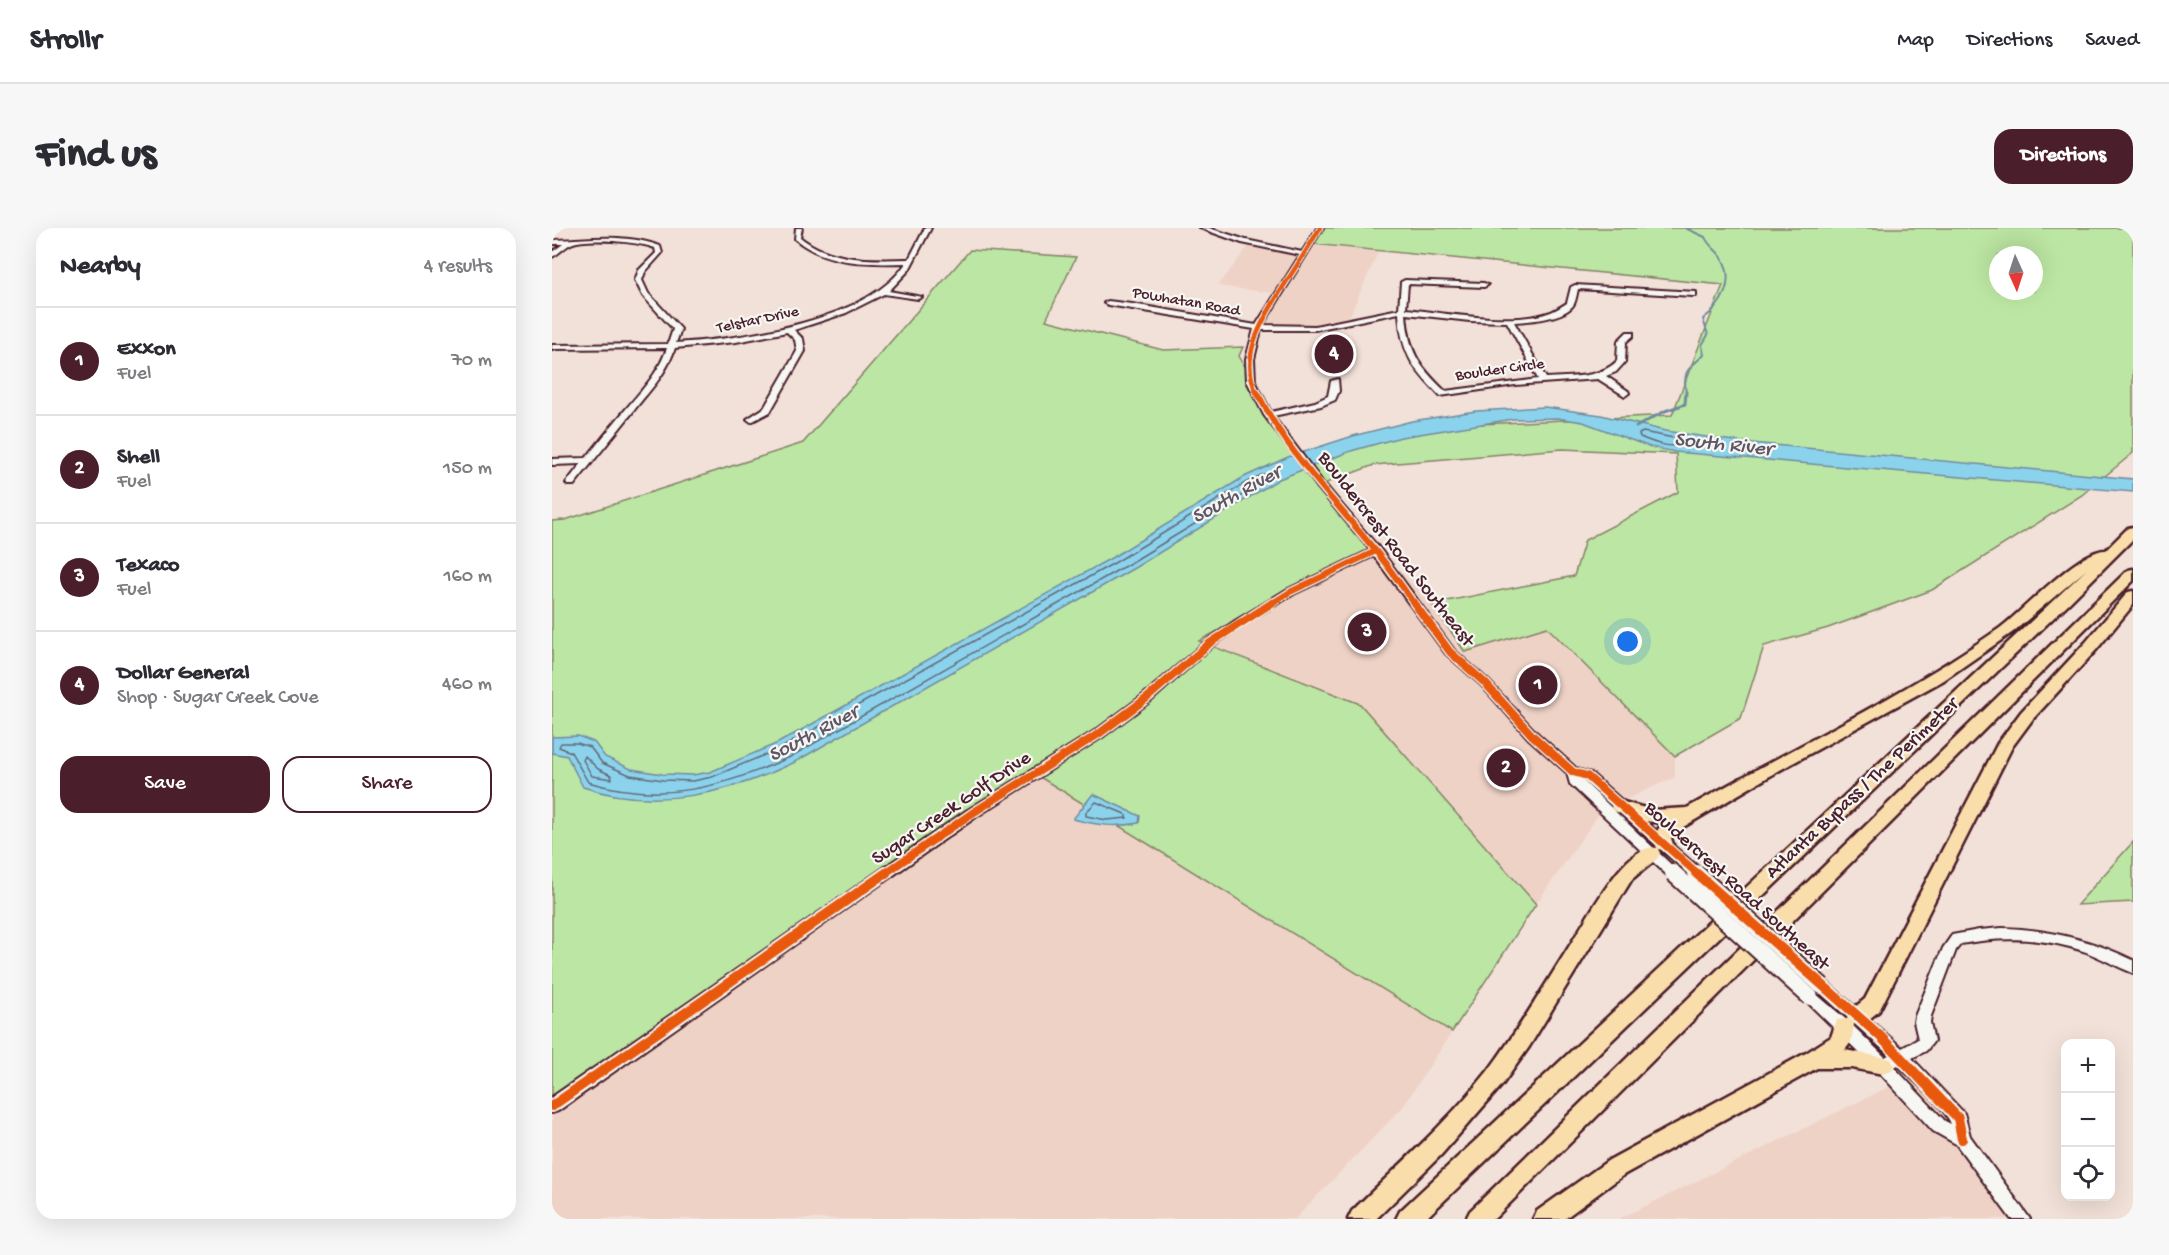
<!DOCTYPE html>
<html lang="en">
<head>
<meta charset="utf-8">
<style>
	body { margin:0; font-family:"Gochi Hand",sans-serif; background:#f7f7f7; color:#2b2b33 }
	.controls { position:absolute; right:18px; bottom:18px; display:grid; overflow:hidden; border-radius:12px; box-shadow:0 6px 24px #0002 }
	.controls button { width:54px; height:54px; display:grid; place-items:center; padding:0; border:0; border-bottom:2px solid #e1e1e2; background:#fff; color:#2b2b33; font:30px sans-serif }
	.compass { position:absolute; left:1437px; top:18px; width:54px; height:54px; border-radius:50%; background:#fff; box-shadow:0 6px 24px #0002; rotate:177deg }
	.you { position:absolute; left:1076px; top:414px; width:21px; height:21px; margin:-15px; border:4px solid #fff; border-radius:50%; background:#1a73e8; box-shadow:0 0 0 9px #1a73e833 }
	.badge { display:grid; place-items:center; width:39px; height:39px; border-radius:50%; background:#4a1f2b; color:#fff; font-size:20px; font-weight:700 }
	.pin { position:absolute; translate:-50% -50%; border:3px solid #fff; box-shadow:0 2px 6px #0006 }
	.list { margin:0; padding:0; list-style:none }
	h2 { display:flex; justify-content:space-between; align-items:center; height:78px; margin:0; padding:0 24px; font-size:26px }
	h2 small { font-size:20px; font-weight:400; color:#7c7c81 }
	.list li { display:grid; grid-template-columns:39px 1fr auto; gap:18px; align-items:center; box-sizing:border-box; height:108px; padding:0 24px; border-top:2px solid #e1e1e2 }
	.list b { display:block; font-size:22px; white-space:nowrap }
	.list p { margin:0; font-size:20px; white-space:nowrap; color:#7c7c81 }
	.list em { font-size:20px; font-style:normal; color:#7c7c81 }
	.actions { display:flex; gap:12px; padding:18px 24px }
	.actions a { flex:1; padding:14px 0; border:2px solid #4a1f2b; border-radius:18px; text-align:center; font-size:21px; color:#4a1f2b }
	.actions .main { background:#4a1f2b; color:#fff }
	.icon { flex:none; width:33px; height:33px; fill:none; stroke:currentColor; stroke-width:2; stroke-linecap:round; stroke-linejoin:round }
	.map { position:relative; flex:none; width:1581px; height:991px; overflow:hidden; border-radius:18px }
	header { display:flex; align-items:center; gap:36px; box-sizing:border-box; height:84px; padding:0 30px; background:#fff; border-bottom:2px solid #e1e1e2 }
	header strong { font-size:28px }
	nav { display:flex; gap:33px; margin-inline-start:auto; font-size:21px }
	.intro { display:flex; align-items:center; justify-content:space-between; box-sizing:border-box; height:144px; padding:0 36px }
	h1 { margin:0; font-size:42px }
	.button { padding:15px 27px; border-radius:18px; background:#4a1f2b; color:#fff; font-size:21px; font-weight:700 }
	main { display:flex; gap:36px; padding:0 36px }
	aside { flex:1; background:#fff; border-radius:18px; box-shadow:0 6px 24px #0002 }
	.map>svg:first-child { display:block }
	.built { fill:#efd2c6 }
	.green { fill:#bce6a3; stroke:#838267; stroke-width:1.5; fill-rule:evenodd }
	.water { fill:#8bd3ec; stroke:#718b9f; stroke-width:1.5 }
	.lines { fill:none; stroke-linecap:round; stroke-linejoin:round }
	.shore { stroke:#646778; stroke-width:1.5 }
	.stream-far1 { stroke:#718b9f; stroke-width:2 }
	.stream { stroke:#718b9f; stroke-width:3 }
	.building { fill:#e7b09c; stroke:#4a1f2b; stroke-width:1.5 }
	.minor-casing { stroke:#4a1f2b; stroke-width:4 }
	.highway-casing { stroke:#4a1f2b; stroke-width:5 }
	.minor { fill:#f6f6f2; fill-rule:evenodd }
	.highway { fill:#f9deab; fill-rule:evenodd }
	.minor-bridge-far1-casing { stroke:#4a1f2b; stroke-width:16; stroke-linecap:butt }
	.minor-bridge-casing { stroke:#4a1f2b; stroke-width:20; stroke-linecap:butt }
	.minor-bridge-far1 { stroke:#f6f6f2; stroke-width:12 }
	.minor-bridge { stroke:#f6f6f2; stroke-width:16 }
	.cycleway-far3-casing { stroke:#f6f6f2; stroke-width:7 }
	.cycleway-far2-casing { stroke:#f6f6f2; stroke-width:9 }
	.cycleway-far1-casing { stroke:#f6f6f2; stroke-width:11 }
	.cycleway-casing { stroke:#f6f6f2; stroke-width:14 }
	.cycleway-far3 { stroke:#e8590c; stroke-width:4.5 }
	.cycleway-far2 { stroke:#e8590c; stroke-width:6 }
	.cycleway-far1 { stroke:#e8590c; stroke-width:8 }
	.cycleway { stroke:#e8590c; stroke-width:10 }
	.labels { text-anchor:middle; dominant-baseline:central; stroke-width:4.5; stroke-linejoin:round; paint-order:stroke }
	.far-street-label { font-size:16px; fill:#4a1f2b; stroke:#f6f6f2 }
	.street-label { font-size:20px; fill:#4a1f2b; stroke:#f6f6f2 }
	.water-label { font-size:21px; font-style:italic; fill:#5e5565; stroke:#f6f6f2 }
</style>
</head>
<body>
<header>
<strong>Strollr</strong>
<nav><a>Map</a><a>Directions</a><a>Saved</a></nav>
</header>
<div class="intro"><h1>Find us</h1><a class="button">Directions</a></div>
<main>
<aside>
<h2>Nearby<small>4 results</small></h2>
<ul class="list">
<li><span class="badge">1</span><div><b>Exxon</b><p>Fuel</p></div><em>70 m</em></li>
<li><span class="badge">2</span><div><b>Shell</b><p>Fuel</p></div><em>150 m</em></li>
<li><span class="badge">3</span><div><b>Texaco</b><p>Fuel</p></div><em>160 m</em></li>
<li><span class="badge">4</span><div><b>Dollar General</b><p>Shop · Sugar Creek Cove</p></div><em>460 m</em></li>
</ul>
<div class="actions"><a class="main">Save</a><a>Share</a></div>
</aside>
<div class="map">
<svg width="1581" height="991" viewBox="0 0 1581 991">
	<rect width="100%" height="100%" fill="#f2e1d8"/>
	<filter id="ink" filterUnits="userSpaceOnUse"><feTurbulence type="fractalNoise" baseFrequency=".0167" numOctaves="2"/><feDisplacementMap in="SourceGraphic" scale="12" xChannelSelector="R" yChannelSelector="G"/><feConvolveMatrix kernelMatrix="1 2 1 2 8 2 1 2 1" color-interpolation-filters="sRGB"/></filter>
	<g filter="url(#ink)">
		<!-- built -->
		<g class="built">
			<polygon points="698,16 753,26 760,16 827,22 795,94 760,101 708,101 727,66 666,58"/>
			<polygon points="824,318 880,376 913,424 995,399 1123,528 1123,549 1049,583 984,676 808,476 646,413"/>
			<polygon points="483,546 900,804 850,880 743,991 0,991 0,878"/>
			<polygon points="1357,849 1394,870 1462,991 1067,991"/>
		</g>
		<!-- green -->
		<g class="green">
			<path d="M771,0H1581V225L1530,267L1380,362L1276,400L1212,418L1189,490L1123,528L995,399L913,424L880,376L1022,348L1033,312L1126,264L1124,226L1010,221L822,237L774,255L824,318L647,413L808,476L984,676L900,804L483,546L0,878V293L13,292L251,215L418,22L524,29L494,92L611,122L691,119L687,128L743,227L842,200L1120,187L1171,57L760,16ZM1446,27H1482V63H1446Z"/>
			<polygon points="1581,614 1581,674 1525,677"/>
		</g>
		<!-- water -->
		<g class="water">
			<path d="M993,179L1049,187L1113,203L1189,214L1581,251V264L1123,224L1098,219L1031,194L1005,190L961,191L849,209L799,223L727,251L584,339L241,535C177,566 101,583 31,559L15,528L0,525V509L26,508L42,514L53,529L79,541L110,546L141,547L158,544L226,515L561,329L692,249L736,229L801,208L860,193L924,183Z"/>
			<path d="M541,566L588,588L587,595C563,600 544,597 521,591Z"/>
		</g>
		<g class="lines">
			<!-- shore -->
			<g class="shore">
				<path d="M1091,204L1132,212L1134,216C1119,221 1102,215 1088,209L1087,206Z"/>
				<path d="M712,246L716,248L715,252L580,334L238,529C170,560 109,576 36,554L19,524L7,519L9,515H25L38,519L50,535L78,547L111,552L141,553L160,549L229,520L564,334L695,254Z"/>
				<polygon points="33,528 46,541 59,547 60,551 40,548 31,532"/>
				<polygon points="544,574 573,586 575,590 555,592 534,588 534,584"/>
			</g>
			<!-- stream-far1 -->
			<path class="stream-far1" d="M1133,0L1153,9C1157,19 1167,23 1171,32C1183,55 1170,77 1151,91L1156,107L1150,117L1152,127C1135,142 1131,142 1134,166"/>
			<!-- stream -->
			<polyline class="stream" points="1084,199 1113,183 1133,176 1134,164"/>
		</g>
		<!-- building -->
		<polygon class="building" points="793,117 795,135 771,136 769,118"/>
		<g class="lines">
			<!-- minor casing -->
			<g class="minor-casing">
				<g id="minor">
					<path d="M244,0H250L248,9C279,34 319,32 357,31L373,0H379L357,42L337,63L370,69L366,71L332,66L294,85L242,102L251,111L253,123L218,184L199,194L195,191L212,180L245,123L243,112L235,104L184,114L123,120C113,149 98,161 80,185C61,209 41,233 22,257H16L14,255L29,236L0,237V231L34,230C49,212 63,193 79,175C95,156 106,145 115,120L0,121V117L116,116L121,101L91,68L83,52L87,42L104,25L103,20C86,14 35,9 19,16C12,19 7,26 0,29V24L11,16H0V12C37,11 73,5 108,18L110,25L93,44L90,52L96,65L129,101L124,115C189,111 317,93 354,35C315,36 274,37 243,11Z"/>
					<path d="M648,0H657L694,12L750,24L765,0H771L711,97L763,98L847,81L849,54L853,52L932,55L936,57L932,59L856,56L854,81C895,85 961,98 999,84C1004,82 1010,78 1015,75L1019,59L1023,57L1144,64V68H1141L1026,61C1025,65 1024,72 1022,76C1013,91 978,93 962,94L994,150C1018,148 1047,151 1065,133L1066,113L1075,104H1081V108L1074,114L1073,134L1064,144L1054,148L1076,163L1077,165L1073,168L1046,151L963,157L888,168C861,141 849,125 847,85L763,102H709L702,131L703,153L719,184L763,174L776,168L779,153L786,151L787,163L783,172L769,178L721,188L772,256L828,321L902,422L937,453L984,504L1025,541L1039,545L1141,635L1143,638L1141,641H1131L1028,550L1128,645L1126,648H1116L1018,556L1015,545L976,510L929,457L894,426L822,328L742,366L691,397L662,417L599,473L552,508L424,589L6,883L0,885V869L414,583L544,502L591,467L654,413L683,393L734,362L818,322L766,260L712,187L695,153L694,131L702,101L556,77L552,75L556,73L580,76L704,97L748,27L690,15ZM854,86L918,93L955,94L986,151L893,163C866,137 857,124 854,86Z"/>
					<path d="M1450,700C1496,701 1539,712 1581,732V745C1565,739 1550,730 1534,724C1494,710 1451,708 1409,716L1404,722L1379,788L1378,794L1382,813L1374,823L1360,830L1412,885L1418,908L1478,991H1459L1404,916L1381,903L1325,842L1250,769L1253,765L1258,763L1263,765L1297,794L1333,829L1337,827L1265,762L1263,758L1265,754L1270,752L1275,754L1350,820L1366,811L1362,794L1363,788L1391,720L1400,707L1427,702ZM1346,837C1359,850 1394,880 1399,896L1393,893L1342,839Z"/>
				</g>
			</g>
			<!-- highway casing -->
			<g class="highway-casing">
				<g id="highway">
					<path d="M1581,299V311L1518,374L873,991H844L848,983L1535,341L1461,404L1392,452L1228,542L1121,605L1119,610L1121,616L1118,621L1112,622L1106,621L1108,625L1106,630L1080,651L977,819L950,857L889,927L824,991H796L800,983C846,938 896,894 936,843C968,800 995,754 1023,709C1037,688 1076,612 1105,620L1101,610L1110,595L1093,593L1062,583L1059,579L1062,575L1068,573L1100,582L1135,580C1240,520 1350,469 1448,400C1471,383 1528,321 1554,322L1576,300Z"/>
					<polygon points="1581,341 1581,353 942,991 914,991 918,983 1576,342"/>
					<polygon points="1581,363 1581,377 1545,421 1480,492 1460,519 1327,783 1312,795 1302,796 1299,814 1293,822 1339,831 1342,837 1339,843 1331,846 1300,840 1265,840 1073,946 1012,991 981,991 985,983 1057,932 1254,825 1279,809 1285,792 1295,791 1298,783 1313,771 1446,515 1469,484 1534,414 1576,364"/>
				</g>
			</g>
			<!-- minor -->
			<use href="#minor" class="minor"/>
			<!-- highway -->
			<use href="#highway" class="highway"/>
			<!-- minor-bridge-far1 casing -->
			<g class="minor-bridge-far1-casing">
				<polyline id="minor-bridge-far1" points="1136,638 1145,646"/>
			</g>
			<!-- minor-bridge casing -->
			<g class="minor-bridge-casing">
				<g id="minor-bridge">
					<polyline points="1121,645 1258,769"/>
					<polyline points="1144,645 1270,758"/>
				</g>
			</g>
			<!-- minor-bridge-far1 -->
			<use href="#minor-bridge-far1" class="minor-bridge-far1"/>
			<!-- minor-bridge -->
			<use href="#minor-bridge" class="minor-bridge"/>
			<!-- cycleway-far3 casing -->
			<g class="cycleway-far3-casing">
				<path id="cycleway-far3" d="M705,166C686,127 711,92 731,59C744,39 756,20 768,0"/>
			</g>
			<!-- cycleway-far2 casing -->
			<g class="cycleway-far2-casing">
				<g id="cycleway-far2">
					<path d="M705,164C734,223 781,271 822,321C837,339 850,358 863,377"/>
					<polyline points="717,377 738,364 824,323"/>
				</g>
			</g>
			<!-- cycleway-far1 casing -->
			<g class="cycleway-far1-casing">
				<g id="cycleway-far1">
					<polyline points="862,375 898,424 933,455 980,507 1021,544 1035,548 1146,646"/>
					<polyline points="332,646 419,586 548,505 595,470 658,415 720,375"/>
				</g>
			</g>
			<!-- cycleway casing -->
			<g class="cycleway-casing">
				<g id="cycleway">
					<polyline points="1144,645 1328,808 1406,890 1410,911"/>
					<polyline points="0,878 334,645"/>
				</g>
			</g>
			<!-- cycleway-far3 -->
			<use href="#cycleway-far3" class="cycleway-far3"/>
			<!-- cycleway-far2 -->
			<use href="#cycleway-far2" class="cycleway-far2"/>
			<!-- cycleway-far1 -->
			<use href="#cycleway-far1" class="cycleway-far1"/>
			<!-- cycleway -->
			<use href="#cycleway" class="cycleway"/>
		</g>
	</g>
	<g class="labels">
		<!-- far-street labels -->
		<g class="far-street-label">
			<text transform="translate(634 75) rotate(10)">Powhatan Road</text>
			<text transform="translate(206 93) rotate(-12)">Telstar Drive</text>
			<text transform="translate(948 143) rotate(-8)">Boulder Circle</text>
		</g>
		<!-- street labels -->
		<g class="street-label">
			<text transform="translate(843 322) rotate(52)">Bouldercrest Road Southeast</text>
			<text transform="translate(1311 561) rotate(-43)">Atlanta Bypass / The Perimeter</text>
			<text transform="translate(400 581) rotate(-34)">Sugar Creek Golf Drive</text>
			<text transform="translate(1184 659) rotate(42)">Bouldercrest Road Southeast</text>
		</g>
		<!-- water labels -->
		<g class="water-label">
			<text transform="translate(1171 218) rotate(6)">South River</text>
			<text transform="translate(685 268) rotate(-29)">South River</text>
			<text transform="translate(262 507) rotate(-28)">South River</text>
		</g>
	</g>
</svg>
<div class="controls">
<button>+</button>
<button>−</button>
<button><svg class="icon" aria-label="locate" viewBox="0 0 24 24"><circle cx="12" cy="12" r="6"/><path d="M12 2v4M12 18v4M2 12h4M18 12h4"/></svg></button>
</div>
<svg class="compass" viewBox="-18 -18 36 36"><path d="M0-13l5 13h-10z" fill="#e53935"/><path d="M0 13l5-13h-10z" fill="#7c7c81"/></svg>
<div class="you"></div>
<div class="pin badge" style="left:986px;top:457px">1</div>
<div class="pin badge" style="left:954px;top:540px">2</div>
<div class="pin badge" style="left:815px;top:404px">3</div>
<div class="pin badge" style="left:782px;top:126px">4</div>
</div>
</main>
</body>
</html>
